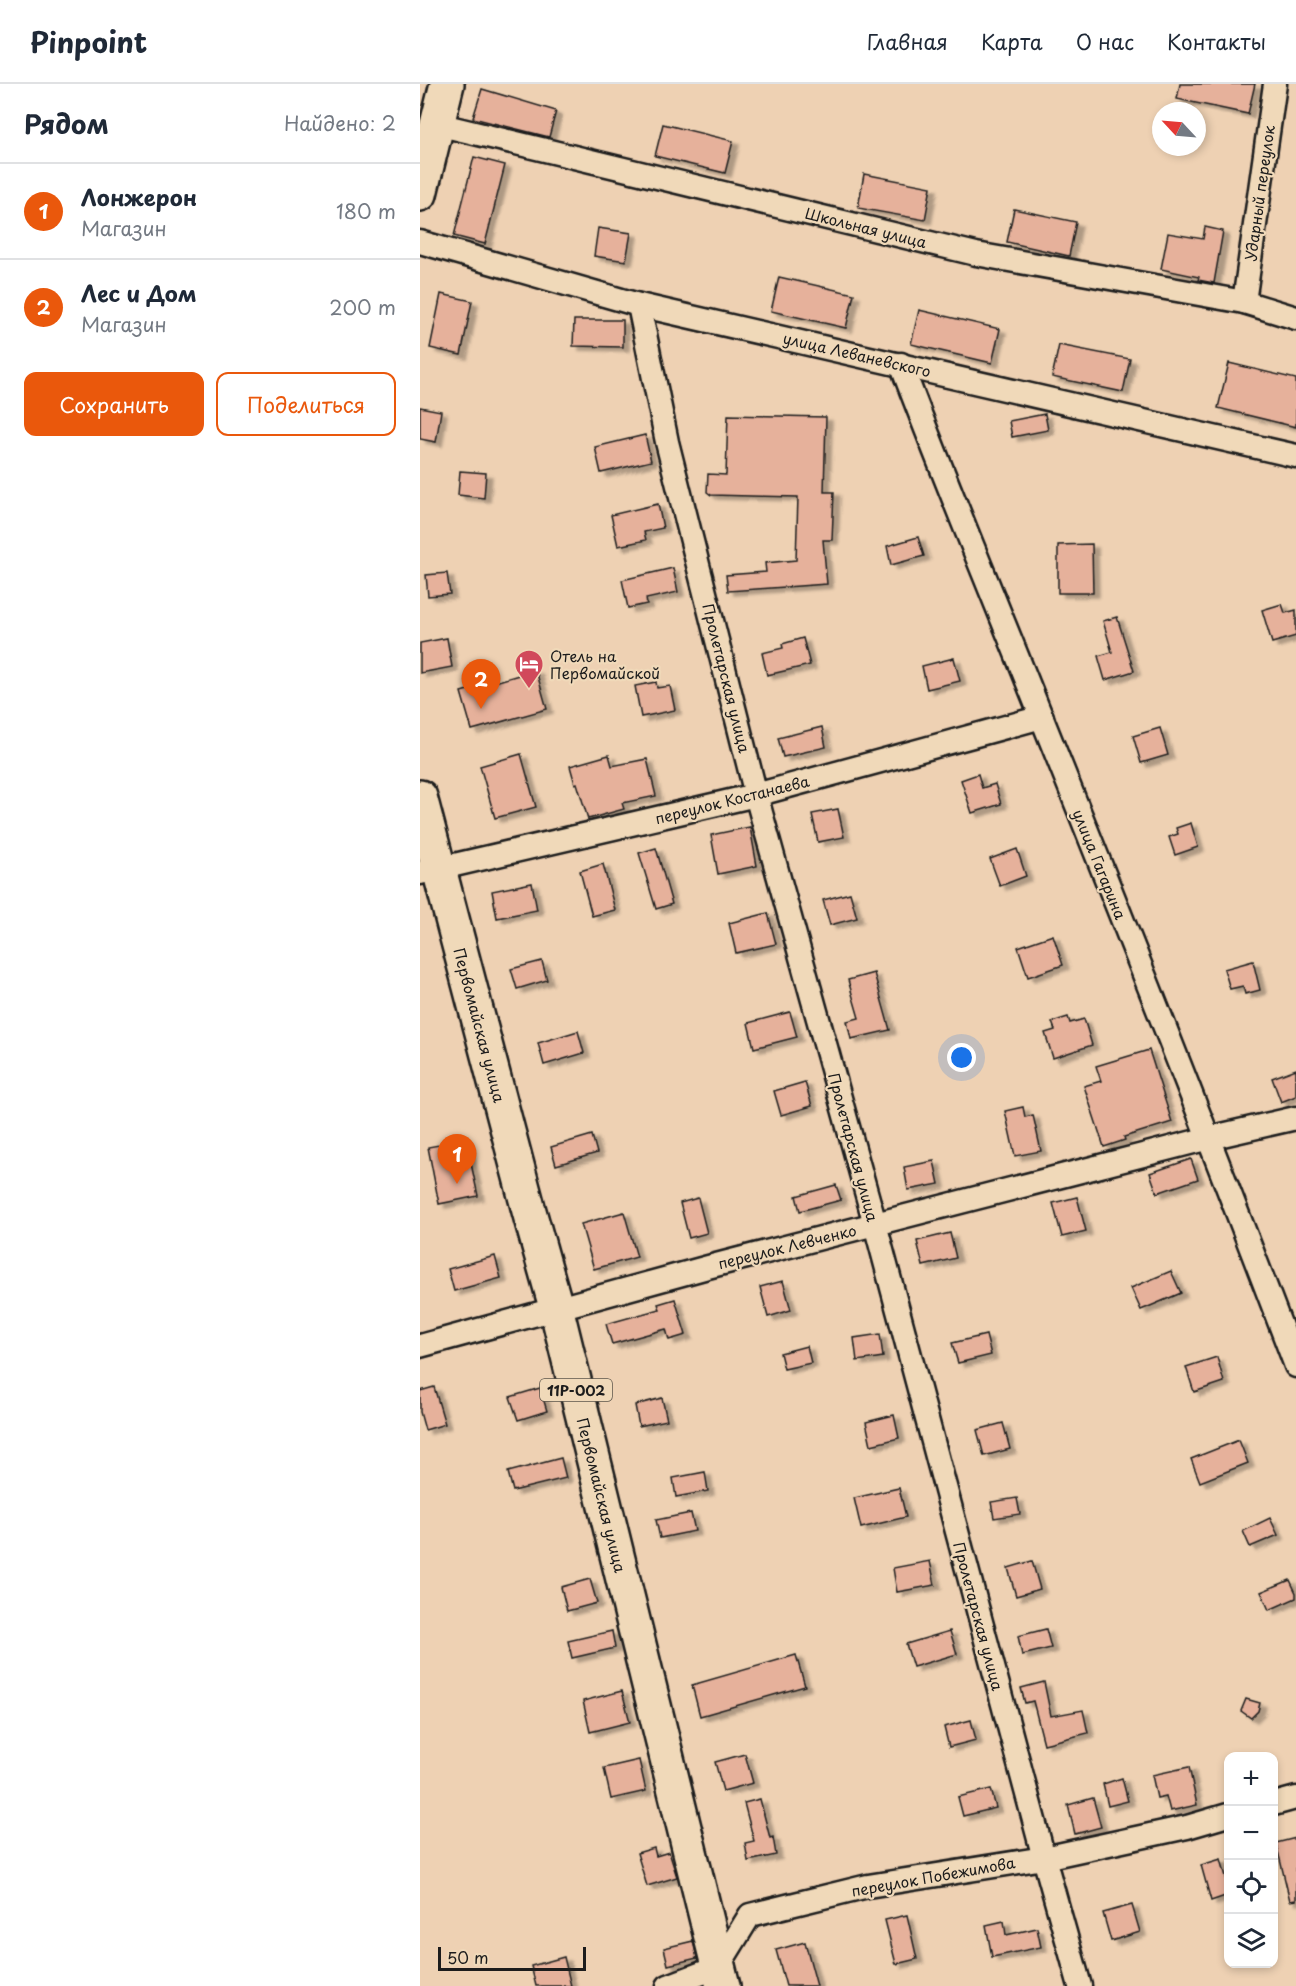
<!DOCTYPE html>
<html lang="ru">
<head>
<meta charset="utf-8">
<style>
	body { margin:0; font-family:"Playpen Sans",sans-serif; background:#f2f2f3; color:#1f2937 }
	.controls { position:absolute; right:18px; bottom:18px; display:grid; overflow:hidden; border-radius:12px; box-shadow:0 3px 9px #0003 }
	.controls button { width:54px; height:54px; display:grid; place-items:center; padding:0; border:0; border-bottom:2px solid #e0e1e3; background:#fff; color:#1f2937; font:30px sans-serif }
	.compass { position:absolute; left:732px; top:18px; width:54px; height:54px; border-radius:50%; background:#fff; box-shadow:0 3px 9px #0003; rotate:296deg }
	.scale { position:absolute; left:18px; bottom:15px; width:148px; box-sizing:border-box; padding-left:6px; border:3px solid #1c1c1c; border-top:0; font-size:16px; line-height:21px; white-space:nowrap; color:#1c1c1c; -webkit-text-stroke:4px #f0d9b9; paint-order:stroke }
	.you { position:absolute; left:542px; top:974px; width:21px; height:21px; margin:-15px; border:4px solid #fff; border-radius:50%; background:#1a73e8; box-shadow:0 0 0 9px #1a73e833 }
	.badge { display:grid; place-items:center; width:39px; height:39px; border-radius:50%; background:#ea580c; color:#fff; font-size:20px; font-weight:700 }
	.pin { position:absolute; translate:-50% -50px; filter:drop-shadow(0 2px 3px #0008) }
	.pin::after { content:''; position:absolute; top:32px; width:21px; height:18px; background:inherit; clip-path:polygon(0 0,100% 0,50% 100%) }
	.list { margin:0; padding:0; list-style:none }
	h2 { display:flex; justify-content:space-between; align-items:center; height:78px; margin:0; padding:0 24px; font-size:26px }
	h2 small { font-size:20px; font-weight:400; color:#747a83 }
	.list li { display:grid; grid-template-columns:39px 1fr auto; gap:18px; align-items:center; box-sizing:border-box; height:96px; padding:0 24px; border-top:2px solid #e0e1e3 }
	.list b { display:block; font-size:22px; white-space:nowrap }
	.list p { margin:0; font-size:20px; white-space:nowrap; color:#747a83 }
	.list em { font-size:20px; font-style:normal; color:#747a83 }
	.actions { display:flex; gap:12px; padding:18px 24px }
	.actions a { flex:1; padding:14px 0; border:2px solid #ea580c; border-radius:12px; text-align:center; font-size:21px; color:#ea580c }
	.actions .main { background:#ea580c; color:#fff }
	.icon { flex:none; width:33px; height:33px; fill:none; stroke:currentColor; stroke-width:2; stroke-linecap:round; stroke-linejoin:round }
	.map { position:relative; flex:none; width:876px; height:1902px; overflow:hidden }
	header { display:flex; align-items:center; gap:36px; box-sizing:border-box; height:84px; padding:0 30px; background:#fff; border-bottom:2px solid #e0e1e3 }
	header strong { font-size:28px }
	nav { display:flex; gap:33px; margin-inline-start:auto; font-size:21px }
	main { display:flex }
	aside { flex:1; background:#fff }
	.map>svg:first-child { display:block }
	.building { fill:#e6b19b; stroke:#1c1c1c; stroke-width:1.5; filter:url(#shadow) }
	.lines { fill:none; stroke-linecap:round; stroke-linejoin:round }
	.minor-casing { stroke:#1c1c1c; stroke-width:27 }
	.primary-casing { stroke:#1c1c1c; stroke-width:38 }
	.minor { stroke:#f0d9b9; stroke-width:22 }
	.primary { stroke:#f0d9b9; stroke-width:33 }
	.labels { text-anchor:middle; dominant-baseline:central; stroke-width:4.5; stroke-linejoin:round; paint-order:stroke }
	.shield { fill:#f0d9b9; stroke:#5c554b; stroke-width:1.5 }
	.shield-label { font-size:14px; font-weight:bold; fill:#1c1c1c }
	.street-label { font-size:15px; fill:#1c1c1c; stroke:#f0d9b9 }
	.poi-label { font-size:15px; fill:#1c1c1c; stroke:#f0d9b9; text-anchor:start }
</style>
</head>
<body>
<header>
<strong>Pinpoint</strong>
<nav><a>Главная</a><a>Карта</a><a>О нас</a><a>Контакты</a></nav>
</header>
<main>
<aside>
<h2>Рядом<small>Найдено: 2</small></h2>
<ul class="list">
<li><span class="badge">1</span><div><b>Лонжерон</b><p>Магазин</p></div><em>180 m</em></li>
<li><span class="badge">2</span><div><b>Лес и Дом</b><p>Магазин</p></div><em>200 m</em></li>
</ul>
<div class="actions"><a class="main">Сохранить</a><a>Поделиться</a></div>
</aside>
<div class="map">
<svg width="876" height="1902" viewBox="0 0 876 1902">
	<defs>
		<filter id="shadow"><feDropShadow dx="6" dy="4" stdDeviation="1.5" flood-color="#0004"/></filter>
	</defs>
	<rect width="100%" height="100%" fill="#eed1b3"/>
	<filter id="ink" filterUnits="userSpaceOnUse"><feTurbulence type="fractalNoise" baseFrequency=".0167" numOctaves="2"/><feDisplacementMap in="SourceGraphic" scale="12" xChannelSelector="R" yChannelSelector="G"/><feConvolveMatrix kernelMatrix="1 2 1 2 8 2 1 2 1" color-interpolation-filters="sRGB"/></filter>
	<g filter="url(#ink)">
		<!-- building -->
		<g class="building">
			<polygon points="760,0 835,0 828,30 757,15"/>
			<polygon points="62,5 136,27 129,53 53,34"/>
			<polygon points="243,40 313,57 305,89 235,72"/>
			<polygon points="54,73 85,81 65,160 34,152"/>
			<polygon points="444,90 511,103 505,136 438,124"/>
			<polygon points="594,125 656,138 649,172 587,158"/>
			<polygon points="785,143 803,147 794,199 778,196 779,193 741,185 748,149 783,155"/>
			<polygon points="178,144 211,149 206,177 174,172"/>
			<polygon points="359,193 434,210 426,244 351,227"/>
			<polygon points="21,210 52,217 41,271 10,264"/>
			<polygon points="499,226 580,245 572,279 491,260"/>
			<polygon points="154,236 203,236 203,263 153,262"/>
			<polygon points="639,261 710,275 703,308 632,293"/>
			<polygon points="809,279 876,295 876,343 798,324"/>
			<polygon points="0,323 21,327 16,358 0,355"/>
			<polygon points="625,330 628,346 592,353 589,337"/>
			<polygon points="308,331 406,333 404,408 414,408 412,456 403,456 407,500 308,507 306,491 346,488 345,479 376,476 378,413 291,411 287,408 288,390 306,391"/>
			<polygon points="225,351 231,377 181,389 175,363"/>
			<polygon points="40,387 66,389 64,414 38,411"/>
			<polygon points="238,420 243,444 224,448 226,456 198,462 191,431"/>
			<polygon points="498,453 504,472 471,481 467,462"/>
			<polygon points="672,460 673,509 638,509 638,461"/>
			<polygon points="253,484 258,508 226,515 227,520 208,524 202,496"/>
			<polygon points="27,489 30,510 8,512 6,491"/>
			<polygon points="862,520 865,529 876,526 876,552 852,559 842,526"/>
			<polygon points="697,533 714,587 685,596 678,572 692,568 683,537"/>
			<polygon points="27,554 32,583 0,589 0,559"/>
			<polygon points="383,554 390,581 347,591 342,569 363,564 362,560"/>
			<polygon points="534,574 540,597 507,605 502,582"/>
			<polygon points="116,586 127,625 52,646 41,608"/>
			<polygon points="236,598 237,604 250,602 255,626 221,633 215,602"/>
			<polygon points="402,643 406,663 363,673 358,654"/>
			<polygon points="740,644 748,671 721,679 713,652"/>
			<polygon points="101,670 116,723 75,734 60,682"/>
			<polygon points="189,671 192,682 227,675 236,712 202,719 204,725 168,735 157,699 155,700 150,682"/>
			<polygon points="558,690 562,704 575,700 581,720 552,729 541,696"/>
			<polygon points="418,725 424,753 398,758 392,730"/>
			<polygon points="771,739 778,763 755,771 749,753 758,750 756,744"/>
			<polygon points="330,743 337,782 298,790 291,751"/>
			<polygon points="236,764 252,820 236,825 219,769"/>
			<polygon points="597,765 606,792 580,802 570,775"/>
			<polygon points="183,780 195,826 172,832 160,787"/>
			<polygon points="112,799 117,826 77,834 72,807"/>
			<polygon points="430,809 437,834 410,841 403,816"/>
			<polygon points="348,829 356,860 316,869 309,839"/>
			<polygon points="633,851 643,881 608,893 598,863"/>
			<polygon points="122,877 127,896 97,905 91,885"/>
			<polygon points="833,877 840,906 825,910 823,902 810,905 804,885"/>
			<polygon points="454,889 470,946 431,955 427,937 439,934 428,896"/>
			<polygon points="370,928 377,953 334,964 328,939"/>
			<polygon points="648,933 650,939 664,935 672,961 633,974 625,949 635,946 632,938"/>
			<polygon points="158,947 164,969 124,981 118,959"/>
			<polygon points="729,966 752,1038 704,1053 705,1056 684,1063 664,1002 681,997 676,982"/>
			<polygon points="876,985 876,1012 861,1018 852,994"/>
			<polygon points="385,998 392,1022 361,1031 354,1007"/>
			<polygon points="603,1023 605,1033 613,1031 621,1067 595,1072 585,1027"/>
			<polygon points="172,1051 177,1069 136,1081 131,1063"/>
			<polygon points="46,1056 58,1112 19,1120 8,1063"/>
			<polygon points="771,1075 778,1095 737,1109 730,1089"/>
			<polygon points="514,1077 519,1100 488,1106 484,1083"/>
			<polygon points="416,1101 421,1116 380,1127 376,1112"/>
			<polygon points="657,1113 666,1147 642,1153 633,1119"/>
			<polygon points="278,1114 287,1149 269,1154 260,1119"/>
			<polygon points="204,1128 217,1173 174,1185 161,1140"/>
			<polygon points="530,1149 536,1174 503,1182 497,1157"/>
			<polygon points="75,1172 81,1194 34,1207 28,1185"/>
			<polygon points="751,1187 761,1209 721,1226 711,1204"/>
			<polygon points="363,1197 371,1226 348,1233 340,1203"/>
			<polygon points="255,1215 266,1251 249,1256 246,1245 192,1260 186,1240 240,1225 238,1220"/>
			<polygon points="460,1250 463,1273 437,1277 434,1254"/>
			<polygon points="566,1251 571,1271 538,1279 532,1259"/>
			<polygon points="387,1262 391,1279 364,1285 360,1269"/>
			<polygon points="797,1273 804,1298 774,1308 766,1283"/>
			<polygon points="14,1303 25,1340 5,1346 0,1328 0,1307"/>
			<polygon points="120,1304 127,1327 98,1336 90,1313"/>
			<polygon points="242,1314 247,1336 219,1342 215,1321"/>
			<polygon points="474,1331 479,1354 451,1361 446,1338"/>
			<polygon points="583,1339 590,1365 564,1372 557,1346"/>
			<polygon points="819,1356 828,1379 780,1398 771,1375"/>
			<polygon points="141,1374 146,1394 93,1407 88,1388"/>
			<polygon points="285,1388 288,1407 256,1413 253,1394"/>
			<polygon points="479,1404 486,1433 441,1444 434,1414"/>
			<polygon points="597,1414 600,1430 574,1434 571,1418"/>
			<polygon points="271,1429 275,1447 240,1454 236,1436"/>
			<polygon points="850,1434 858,1451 830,1463 823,1447"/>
			<polygon points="510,1477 515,1501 477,1508 473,1484"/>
			<polygon points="612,1477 620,1505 596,1512 588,1484"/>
			<polygon points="170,1495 177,1519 147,1527 141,1503"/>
			<polygon points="870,1496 876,1509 876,1514 849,1526 841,1508"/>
			<polygon points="626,1545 631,1564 602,1571 598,1552"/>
			<polygon points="192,1547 195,1564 152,1574 148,1557"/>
			<polygon points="530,1547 537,1570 493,1583 486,1560"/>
			<polygon points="376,1571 385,1602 280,1632 272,1601"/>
			<polygon points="624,1598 631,1632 663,1626 668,1649 624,1660 613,1617 605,1619 601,1604"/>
			<polygon points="202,1607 210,1638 170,1648 163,1617"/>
			<polygon points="826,1615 840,1619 838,1627 831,1634 821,1627"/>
			<polygon points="551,1636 556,1656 529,1663 524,1643"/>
			<polygon points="325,1670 333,1699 303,1707 295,1678"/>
			<polygon points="219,1676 226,1707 191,1715 184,1684"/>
			<polygon points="769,1683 777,1721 750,1727 746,1712 737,1714 732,1691"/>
			<polygon points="702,1694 708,1717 688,1722 683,1700"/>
			<polygon points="571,1705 576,1724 543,1732 538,1713"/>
			<polygon points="673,1714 681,1743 655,1750 648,1721"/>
			<polygon points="340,1715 350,1754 353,1753 356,1771 328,1777 325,1759 334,1757 324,1719"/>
			<polygon points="876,1754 876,1816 870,1817 856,1759"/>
			<polygon points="234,1764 236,1772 249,1768 257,1793 227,1802 217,1769"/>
			<polygon points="801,1775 808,1800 808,1811 791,1817 781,1781"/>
			<polygon points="712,1821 720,1848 691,1857 683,1829"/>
			<polygon points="487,1831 497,1875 476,1880 465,1836"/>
			<polygon points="584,1837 586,1851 617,1844 621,1863 572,1873 566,1841"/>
			<polygon points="273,1857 277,1874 248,1881 244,1864"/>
			<polygon points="385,1858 397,1902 366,1902 356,1866"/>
			<polygon points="144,1873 151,1902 116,1902 111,1882"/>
		</g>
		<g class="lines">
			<!-- minor casing -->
			<g class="minor-casing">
				<g id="minor">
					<polyline points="17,40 556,170 824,218 876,234"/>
					<polyline points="0,158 219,221 876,372"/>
					<polyline points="824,218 855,0"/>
					<polyline points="219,221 247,358 336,711 455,1140 624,1774 660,1902"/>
					<path d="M481,280C526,400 576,518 623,637C709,851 794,1066 876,1282"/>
					<polyline points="0,789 336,711 622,633"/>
					<polyline points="0,1262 288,1183 789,1054 876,1034"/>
					<polyline points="854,1720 876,1714"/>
					<polyline points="248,1902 298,1883 330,1831 448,1802 624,1774 767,1743 808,1731"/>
				</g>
			</g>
			<!-- primary casing -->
			<g class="primary-casing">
				<g id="primary">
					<polyline points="0,110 27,0"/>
					<polyline points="0,713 109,1127 136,1223 303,1902"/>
				</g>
			</g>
			<!-- minor -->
			<use href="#minor" class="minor"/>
			<!-- primary -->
			<use href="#primary" class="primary"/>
		</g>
	</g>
	<!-- icons -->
	<defs>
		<g id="hotel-pin" transform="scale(1.5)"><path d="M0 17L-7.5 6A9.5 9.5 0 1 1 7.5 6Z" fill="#d1495b" stroke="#f0d9b9"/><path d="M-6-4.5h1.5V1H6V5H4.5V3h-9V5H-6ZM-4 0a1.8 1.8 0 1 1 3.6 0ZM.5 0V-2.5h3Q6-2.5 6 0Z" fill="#fff"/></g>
	</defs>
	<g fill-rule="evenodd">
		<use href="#hotel-pin" x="109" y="580"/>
	</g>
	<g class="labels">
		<!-- shield labels -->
		<rect class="shield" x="120" y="1295" width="72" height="22" rx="4.5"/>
		<g class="shield-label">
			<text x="156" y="1306">11Р-002</text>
		</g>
		<!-- street labels -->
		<g class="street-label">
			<text transform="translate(839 109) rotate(-82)">Ударный переулок</text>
			<text transform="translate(446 143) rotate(14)">Школьная улица</text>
			<text transform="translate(437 270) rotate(13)">улица Леваневского</text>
			<text transform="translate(307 594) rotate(76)">Пролетарская улица</text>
			<text transform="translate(312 715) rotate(-14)">переулок Костанаева</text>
			<text transform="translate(680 780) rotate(68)">улица Гагарина</text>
			<text transform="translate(60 941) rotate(75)">Первомайская улица</text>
			<text transform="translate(434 1063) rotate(75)">Пролетарская улица</text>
			<text transform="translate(367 1162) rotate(-14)">переулок Левченко</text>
			<text transform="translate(182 1411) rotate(76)">Первомайская улица</text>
			<text transform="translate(559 1532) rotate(75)">Пролетарская улица</text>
			<text transform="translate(513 1792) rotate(-10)">переулок Побежимова</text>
		</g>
		<!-- poi labels -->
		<g class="poi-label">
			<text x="130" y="571">Отель на<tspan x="130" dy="17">Первомайской</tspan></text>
		</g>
	</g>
</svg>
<div class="controls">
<button>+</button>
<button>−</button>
<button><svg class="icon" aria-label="locate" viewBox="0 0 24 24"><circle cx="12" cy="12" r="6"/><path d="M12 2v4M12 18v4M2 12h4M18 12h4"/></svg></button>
<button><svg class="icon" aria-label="layers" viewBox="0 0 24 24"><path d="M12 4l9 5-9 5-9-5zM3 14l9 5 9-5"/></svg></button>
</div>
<svg class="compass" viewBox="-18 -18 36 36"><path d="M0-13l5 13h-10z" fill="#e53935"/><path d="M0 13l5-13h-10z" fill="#747a83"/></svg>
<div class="scale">50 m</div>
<div class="you"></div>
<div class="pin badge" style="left:37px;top:1100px">1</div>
<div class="pin badge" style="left:61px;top:625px">2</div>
</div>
</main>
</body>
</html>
